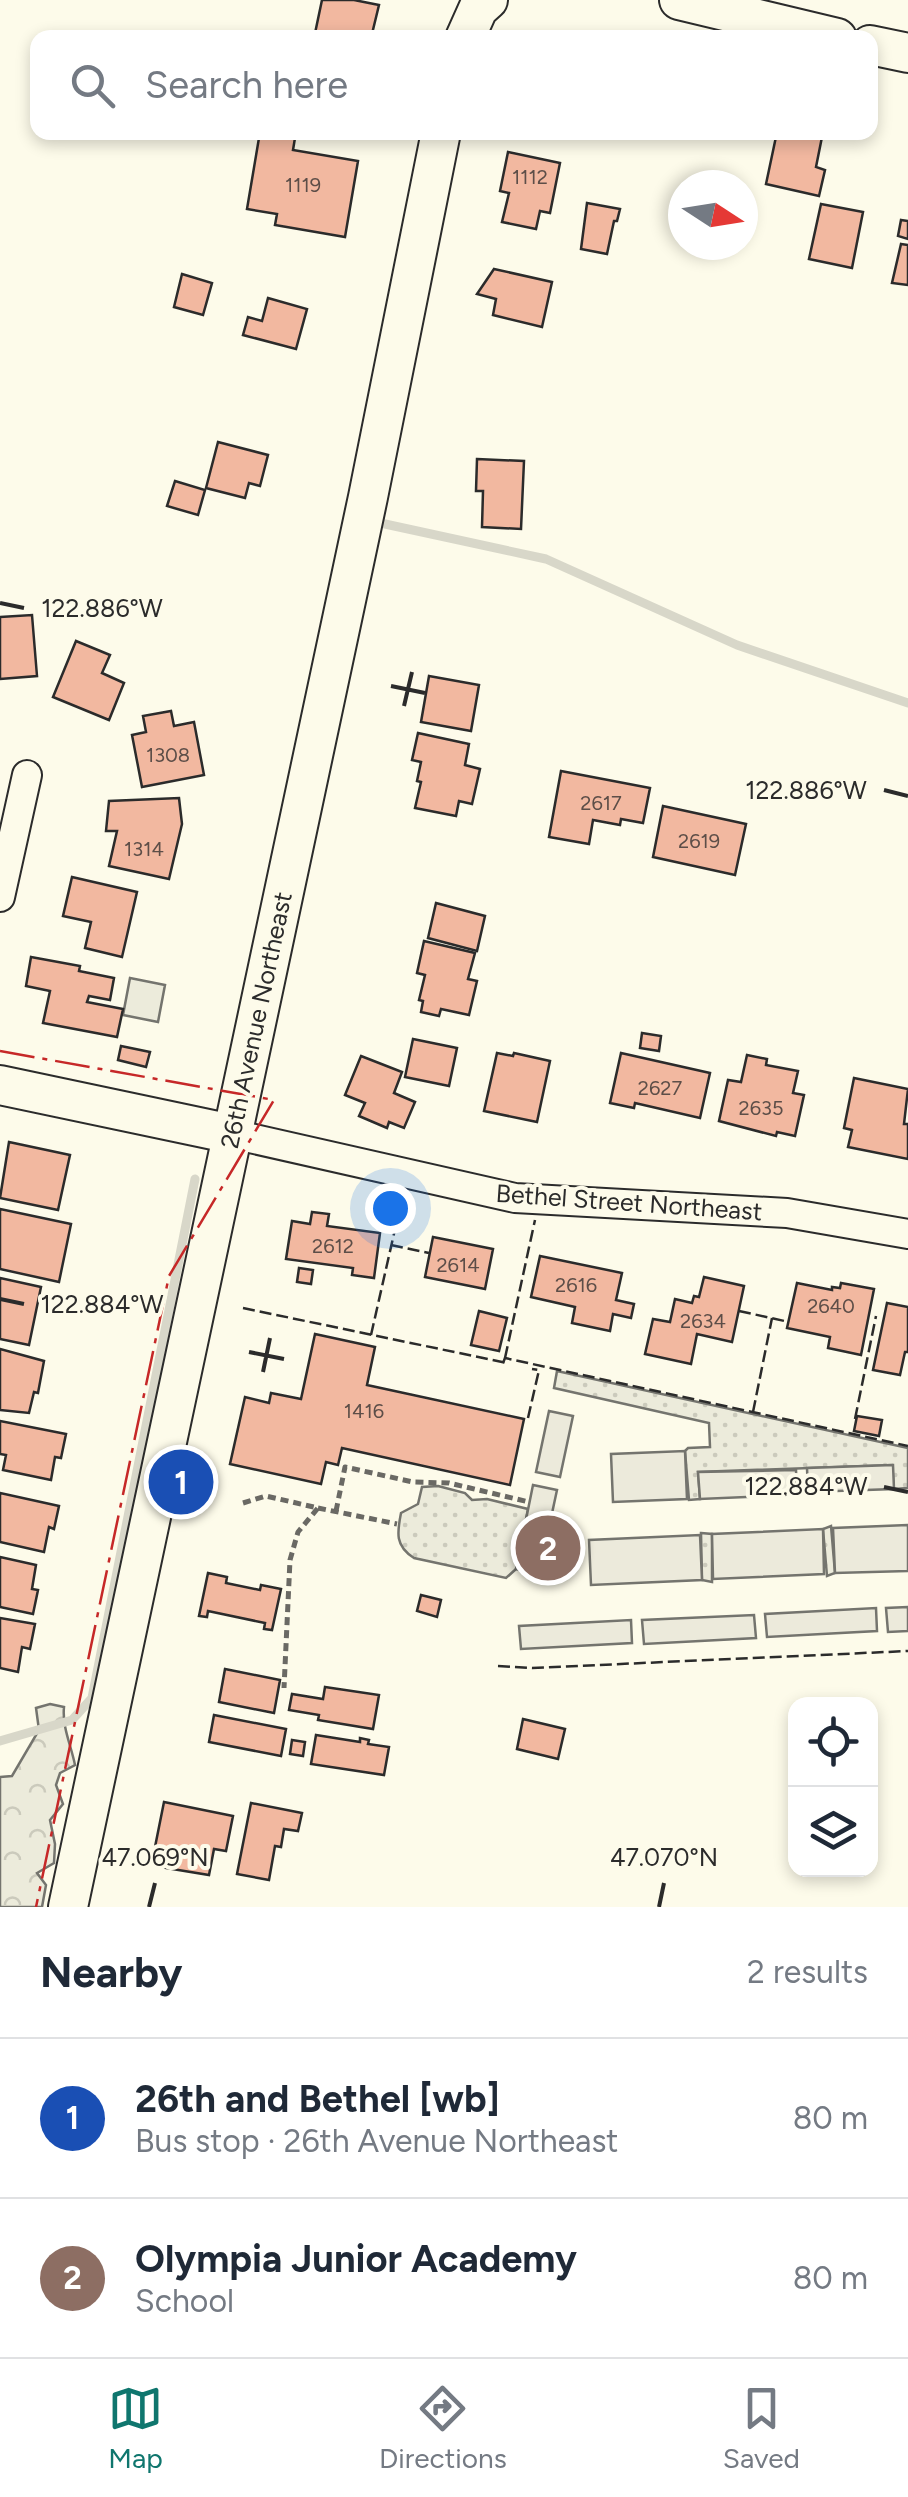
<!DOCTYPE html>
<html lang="en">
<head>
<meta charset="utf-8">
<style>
	body { margin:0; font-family:Figtree,sans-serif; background:#f6f6f7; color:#1f2937 }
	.controls { position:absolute; right:30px; bottom:30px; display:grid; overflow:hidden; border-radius:20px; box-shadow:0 5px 15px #0003 }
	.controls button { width:90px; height:90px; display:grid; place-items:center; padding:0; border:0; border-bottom:2px solid #e0e1e3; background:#fff; color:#1f2937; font:50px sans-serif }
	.compass { position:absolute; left:668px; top:170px; width:90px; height:90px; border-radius:50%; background:#fff; box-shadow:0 5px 15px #0003; rotate:102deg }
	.you { position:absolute; left:390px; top:1208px; width:35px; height:35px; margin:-25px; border:8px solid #fff; border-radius:50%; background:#1a73e8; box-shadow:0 0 0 15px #1a73e833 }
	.badge { display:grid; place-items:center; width:65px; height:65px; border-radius:50%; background:#0f766e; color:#fff; font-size:32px; font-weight:700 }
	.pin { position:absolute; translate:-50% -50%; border:5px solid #fff; box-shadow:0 2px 10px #0006 }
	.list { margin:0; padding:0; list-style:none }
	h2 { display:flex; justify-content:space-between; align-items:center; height:130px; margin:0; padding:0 40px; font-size:42px }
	h2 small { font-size:32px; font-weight:400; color:#747a83 }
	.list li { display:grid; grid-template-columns:65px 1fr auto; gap:30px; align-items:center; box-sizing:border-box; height:160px; padding:0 40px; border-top:2px solid #e0e1e3 }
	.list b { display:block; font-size:38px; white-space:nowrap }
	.list p { margin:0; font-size:32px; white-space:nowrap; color:#747a83 }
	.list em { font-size:32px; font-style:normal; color:#747a83 }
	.icon { flex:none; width:55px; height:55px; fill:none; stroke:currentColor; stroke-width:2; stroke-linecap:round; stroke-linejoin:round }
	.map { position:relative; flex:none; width:908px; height:1907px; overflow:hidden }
	.search { position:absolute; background:#fff; box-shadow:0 5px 15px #0003; left:30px; right:30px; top:30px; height:110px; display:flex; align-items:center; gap:25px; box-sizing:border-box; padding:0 35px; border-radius:20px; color:#747a83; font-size:38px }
	.sheet { height:450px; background:#fff }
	nav { display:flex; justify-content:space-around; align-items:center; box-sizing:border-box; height:140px; border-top:2px solid #e0e1e3; background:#fff; font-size:28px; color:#747a83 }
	nav a { display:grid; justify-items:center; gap:5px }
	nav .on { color:#0f766e }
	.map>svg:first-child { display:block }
	.forest { fill:url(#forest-crowns); stroke:#74746e; stroke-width:2.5 }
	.park { fill:url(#park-dots); stroke:#74746e; stroke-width:2.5 }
	.pitch { fill:#ecebdb; stroke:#74746e; stroke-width:2.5 }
	.parking { fill:#eceadb; stroke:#74746e; stroke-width:2.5 }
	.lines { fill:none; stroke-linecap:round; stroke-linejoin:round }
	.stream { stroke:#d8d7c9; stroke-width:9 }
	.building { fill:#f2b8a0; stroke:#2b2b2b; stroke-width:2.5 }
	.street-casing { stroke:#2b2b2b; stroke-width:32 }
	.secondary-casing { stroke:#2b2b2b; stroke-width:42 }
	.path { stroke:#6a6964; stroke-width:5; stroke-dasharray:8 5; stroke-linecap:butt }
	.street { stroke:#fdfbea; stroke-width:28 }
	.secondary { stroke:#fdfbea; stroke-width:38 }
	.fence { stroke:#2b2b2b; stroke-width:2.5; stroke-dasharray:12 5; stroke-linecap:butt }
	.power { stroke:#c62828; stroke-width:2.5; stroke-dasharray:35 8 5 8; stroke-linecap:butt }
	.ticks { fill:none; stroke:#2b2b2b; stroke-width:4 }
	.labels { text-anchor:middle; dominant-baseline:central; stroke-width:8; stroke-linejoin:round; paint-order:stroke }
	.number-label { font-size:20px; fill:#5d4e48 }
	.street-label { font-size:25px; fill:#2b2b2b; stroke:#fdfbea }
	.ticks-label { font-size:25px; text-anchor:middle; fill:#2b2b2b; stroke:#fdfbea; stroke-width:8; stroke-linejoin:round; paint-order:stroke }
</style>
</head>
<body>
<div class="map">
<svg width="908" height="1907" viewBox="0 0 908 1907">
	<defs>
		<pattern id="forest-crowns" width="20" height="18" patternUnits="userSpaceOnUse" patternTransform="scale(2.5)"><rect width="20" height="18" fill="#ecebdb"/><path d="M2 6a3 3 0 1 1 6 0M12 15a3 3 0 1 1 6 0" fill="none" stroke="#cbcabc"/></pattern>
		<pattern id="park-dots" width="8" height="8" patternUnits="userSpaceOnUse" patternTransform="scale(2.5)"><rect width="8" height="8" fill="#ecebdb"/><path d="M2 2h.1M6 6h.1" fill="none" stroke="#cbcabc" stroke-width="1.8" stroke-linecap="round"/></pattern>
	</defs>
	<rect width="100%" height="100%" fill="#fdfbea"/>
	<!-- forest -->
	<path class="forest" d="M50,1704L64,1707C62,1727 71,1745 75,1765L60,1773L56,1785L63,1804L50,1820L55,1844L54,1863L37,1873L46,1885L42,1907H0V1777L12,1776L39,1730L36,1708Z"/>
	<!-- park -->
	<g class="park">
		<polygon points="557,1371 908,1448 908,1488 894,1489 892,1465 698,1472 700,1499 689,1500 685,1451 688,1448 710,1447 709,1423 554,1388"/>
		<path d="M438,1486L465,1493L472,1500L487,1499L528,1509L516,1569L506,1578L414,1558C395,1546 397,1533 401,1513L418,1504L422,1487Z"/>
		<polygon points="831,1526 835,1573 827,1576 823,1529"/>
		<polygon points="701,1533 712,1534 712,1582 702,1580"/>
	</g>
	<!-- pitch -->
	<polygon class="pitch" points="130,978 165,985 158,1022 123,1015"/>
	<!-- parking -->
	<g class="parking">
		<polygon points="549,1411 573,1416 560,1477 536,1472"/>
		<polygon points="685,1451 687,1499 613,1502 611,1454"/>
		<polygon points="893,1465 894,1489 808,1492 807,1468"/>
		<polygon points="796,1470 797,1495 700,1499 698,1472"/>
		<polygon points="533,1485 557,1490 539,1574 516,1569"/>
		<polygon points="908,1525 908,1571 835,1573 833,1528"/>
		<polygon points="823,1529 824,1574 713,1579 712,1534"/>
		<polygon points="700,1535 702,1580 591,1585 589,1540"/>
		<polygon points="908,1607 908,1631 888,1632 886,1608"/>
		<polygon points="876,1608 877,1631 767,1637 765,1614"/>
		<polygon points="754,1615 756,1638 644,1644 642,1620"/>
		<polygon points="631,1620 632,1643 521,1649 519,1626"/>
	</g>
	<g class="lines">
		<!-- stream -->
		<g class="stream">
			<polyline points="385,524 546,559 737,645 908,703"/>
			<polyline points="0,1741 72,1720 92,1698 195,1179"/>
		</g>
	</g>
	<!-- building -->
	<g class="building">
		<polygon points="322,0 354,0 379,5 371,38 314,38"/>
		<polygon points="260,132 296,132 293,150 358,161 345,237 275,225 277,214 247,209"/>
		<polygon points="777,132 823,132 816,167 825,170 819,196 766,184"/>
		<polygon points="508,152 560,163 550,213 540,211 536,229 502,222 509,193 500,191"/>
		<polygon points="587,203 620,209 617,221 614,221 607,254 581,249"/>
		<polygon points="821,204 863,212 852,268 809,259"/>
		<polygon points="901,220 908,221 908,239 898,236"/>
		<polygon points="901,244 908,245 908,285 892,283"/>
		<polygon points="494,269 552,282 542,327 493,315 496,299 477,294"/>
		<polygon points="182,274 212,283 203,315 174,307"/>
		<polygon points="268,298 307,309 296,349 243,335 248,317 262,321"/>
		<polygon points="218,442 268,455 260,486 249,483 245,498 206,488"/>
		<polygon points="477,459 524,461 521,529 482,527 483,491 476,491"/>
		<polygon points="175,481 205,490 198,515 167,506"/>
		<polygon points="32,615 37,676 0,679 0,617"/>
		<polygon points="76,641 110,655 102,673 124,683 109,720 53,697"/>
		<polygon points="429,676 479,685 471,731 421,722"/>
		<polygon points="171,711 174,726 194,722 204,775 142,787 132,735 146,732 143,716"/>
		<polygon points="418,733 469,744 465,765 480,769 472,804 459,801 456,816 415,808 421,782 417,781 421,762 412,760"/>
		<polygon points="561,771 650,788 643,823 621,819 620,825 593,820 589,844 549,837"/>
		<polygon points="179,798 182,824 169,879 109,866 117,831 106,831 109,801"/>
		<polygon points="663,806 746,824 735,875 653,857"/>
		<polygon points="72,877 137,892 122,957 85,948 91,922 63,916"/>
		<polygon points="436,903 485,916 477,951 428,938"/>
		<polygon points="424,941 475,953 468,979 477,981 469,1015 441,1009 439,1016 421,1012 423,1001 419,1000 425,975 417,973"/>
		<polygon points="31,957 80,966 79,971 114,978 110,1000 89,996 87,1002 123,1009 117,1037 43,1023 50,991 26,986"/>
		<polygon points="642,1033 661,1036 659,1051 640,1048"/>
		<polygon points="413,1039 457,1048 449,1086 405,1077"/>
		<polygon points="121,1046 150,1052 146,1067 118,1060"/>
		<polygon points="497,1053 513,1056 514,1053 550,1061 537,1122 484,1111"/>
		<polygon points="621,1053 710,1073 700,1118 635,1103 634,1108 610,1103"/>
		<polygon points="747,1055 767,1059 766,1065 798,1071 793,1093 804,1095 795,1136 777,1132 776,1136 719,1121 728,1080 741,1082"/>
		<polygon points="361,1056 402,1072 394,1093 415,1102 404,1128 389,1122 387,1128 359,1116 365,1103 345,1095"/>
		<polygon points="854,1078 908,1089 904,1124 908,1124 908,1159 848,1147 852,1130 844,1128"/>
		<polygon points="9,1142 70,1155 58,1210 0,1198"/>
		<polygon points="0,1209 71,1224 59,1282 0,1269"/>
		<polygon points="312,1212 329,1214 327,1226 380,1233 374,1278 352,1275 353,1268 286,1259 292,1221 310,1224"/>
		<polygon points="433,1237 493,1249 485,1289 425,1277"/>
		<polygon points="540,1256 622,1273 616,1300 634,1304 631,1318 613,1314 610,1331 572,1323 575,1307 531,1297"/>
		<polygon points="299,1268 313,1270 311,1284 297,1282"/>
		<polygon points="704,1277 744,1286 732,1342 697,1334 691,1364 645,1354 653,1319 670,1322 675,1299 692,1303 694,1296 699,1297"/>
		<polygon points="0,1278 41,1287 29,1345 0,1339"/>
		<polygon points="797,1283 832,1290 832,1287 840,1288 841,1283 874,1289 861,1355 828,1348 830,1337 787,1328"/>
		<polygon points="887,1303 908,1307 908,1352 905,1352 900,1375 873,1370"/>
		<polygon points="479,1311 507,1318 499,1351 471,1345"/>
		<polygon points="315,1334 375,1347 367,1385 524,1419 510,1485 342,1448 338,1465 326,1462 321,1484 230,1464 245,1397 269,1403 271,1393 301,1399"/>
		<polygon points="0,1349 44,1361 38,1393 34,1392 29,1413 0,1410"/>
		<polygon points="857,1416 882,1420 879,1436 854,1431"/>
		<polygon points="0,1421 66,1434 61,1458 55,1457 51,1480 3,1470 6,1455 0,1454"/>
		<polygon points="0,1493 59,1506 54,1529 49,1527 44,1552 0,1542"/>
		<polygon points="0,1557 36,1565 32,1589 38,1590 33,1614 0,1607"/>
		<polygon points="208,1573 227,1577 226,1583 260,1590 261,1585 281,1589 272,1630 264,1629 265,1623 208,1611 207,1617 199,1616"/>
		<polygon points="421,1595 441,1600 437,1617 417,1611"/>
		<polygon points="0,1618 35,1624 30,1649 22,1647 18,1672 0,1668"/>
		<polygon points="225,1669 280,1680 274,1713 219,1702"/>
		<polygon points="325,1687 379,1695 373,1729 318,1720 319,1715 289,1710 292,1694 323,1699"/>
		<polygon points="214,1715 286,1729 281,1756 209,1742"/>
		<polygon points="523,1719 565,1729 558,1759 517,1749"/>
		<polygon points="316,1735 360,1742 360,1738 369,1740 368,1744 389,1747 384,1775 311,1764"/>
		<polygon points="292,1740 305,1742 303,1756 290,1754"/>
		<polygon points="164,1802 233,1816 226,1851 214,1849 209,1875 160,1867 163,1853 154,1852"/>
		<polygon points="251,1803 302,1813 298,1831 284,1829 281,1847 275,1846 269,1880 237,1874"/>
	</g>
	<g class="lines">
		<!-- street casing -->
		<g class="street-casing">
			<g id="street">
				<polyline points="0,897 27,775"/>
				<polyline points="232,1134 515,1198 787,1213 908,1234"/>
			</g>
		</g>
		<!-- secondary casing -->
		<g class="secondary-casing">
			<g id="secondary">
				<polyline points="679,0 837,38"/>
				<polyline points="465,38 478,9 488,0"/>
				<polyline points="870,45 908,53"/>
				<polyline points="0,1085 232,1134"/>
				<polyline points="68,1907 368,497 441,132"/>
			</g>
		</g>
		<!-- path -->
		<g class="path">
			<polyline points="243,1503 266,1496 318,1508 298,1532 290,1560 284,1688"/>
			<polyline points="318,1508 397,1524"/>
			<polyline points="336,1511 345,1467 413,1482 449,1483 529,1502"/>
		</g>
		<!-- street -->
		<use href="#street" class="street"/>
		<!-- secondary -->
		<use href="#secondary" class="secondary"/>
		<!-- fence -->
		<g class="fence">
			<polyline points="391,1245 429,1253"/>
			<polyline points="243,1308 507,1363"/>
			<polyline points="739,1311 789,1322"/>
			<polyline points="371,1335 403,1194"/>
			<polyline points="505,1358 535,1220"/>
			<polyline points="503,1363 505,1358 908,1446"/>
			<polyline points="753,1412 772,1318"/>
			<polyline points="528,1418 539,1370 532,1369"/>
			<polyline points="855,1419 876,1316"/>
			<polyline points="498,1666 532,1668 908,1651"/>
		</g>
		<!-- power -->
		<polyline class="power" points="0,1051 274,1100 169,1276 36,1907"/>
	</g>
	<!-- ticks -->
	<path class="ticks" d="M0,603L24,608M391,686L425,693M404,706L412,672M884,790L908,796M0,1299L24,1304M249,1352L284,1359M263,1372L270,1338M884,1487L908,1492M149,1907L155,1883M659,1907L664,1883"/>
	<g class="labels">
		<!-- number labels -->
		<g class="number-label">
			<text x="530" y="177">1112</text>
			<text x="303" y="185">1119</text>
			<text x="168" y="755">1308</text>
			<text x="601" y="803">2617</text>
			<text x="699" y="841">2619</text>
			<text x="144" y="849">1314</text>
			<text x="660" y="1088">2627</text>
			<text x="761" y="1108">2635</text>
			<text x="333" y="1246">2612</text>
			<text x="458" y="1265">2614</text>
			<text x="576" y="1285">2616</text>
			<text x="831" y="1306">2640</text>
			<text x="703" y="1321">2634</text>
			<text x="364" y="1411">1416</text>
		</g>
		<!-- street labels -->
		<g class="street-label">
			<text transform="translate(256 1020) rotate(-78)">26th Avenue Northeast</text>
			<text transform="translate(629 1202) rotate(4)">Bethel Street Northeast</text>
		</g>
	</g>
	<g class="ticks-label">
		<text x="102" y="617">122.886°W</text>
		<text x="806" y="799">122.886°W</text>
		<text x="102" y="1313">122.884°W</text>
		<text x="806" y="1495">122.884°W</text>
		<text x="155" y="1866">47.069°N</text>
		<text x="664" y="1866">47.070°N</text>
	</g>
</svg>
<div class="controls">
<button><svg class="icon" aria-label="locate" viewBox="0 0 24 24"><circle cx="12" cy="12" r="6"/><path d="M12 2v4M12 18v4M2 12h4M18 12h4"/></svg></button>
<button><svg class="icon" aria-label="layers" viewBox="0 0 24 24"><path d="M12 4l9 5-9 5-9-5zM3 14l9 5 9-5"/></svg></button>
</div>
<svg class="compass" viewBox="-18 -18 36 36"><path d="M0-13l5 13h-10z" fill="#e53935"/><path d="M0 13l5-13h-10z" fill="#747a83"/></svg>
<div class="you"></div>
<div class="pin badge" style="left:181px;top:1482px;background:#1a4fb4">1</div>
<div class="pin badge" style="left:548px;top:1548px;background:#8d6e63">2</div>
<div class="search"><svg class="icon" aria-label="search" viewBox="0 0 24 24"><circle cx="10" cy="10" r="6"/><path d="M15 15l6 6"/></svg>Search here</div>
</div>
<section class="sheet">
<h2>Nearby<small>2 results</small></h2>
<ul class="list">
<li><span class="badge" style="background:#1a4fb4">1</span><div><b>26th and Bethel [wb]</b><p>Bus stop · 26th Avenue Northeast</p></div><em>80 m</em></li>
<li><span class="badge" style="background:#8d6e63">2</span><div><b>Olympia Junior Academy</b><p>School</p></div><em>80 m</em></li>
</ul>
</section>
<nav>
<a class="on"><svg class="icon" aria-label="map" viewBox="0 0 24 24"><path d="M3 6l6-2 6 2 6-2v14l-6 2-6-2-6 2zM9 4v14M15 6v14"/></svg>Map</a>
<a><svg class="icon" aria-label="directions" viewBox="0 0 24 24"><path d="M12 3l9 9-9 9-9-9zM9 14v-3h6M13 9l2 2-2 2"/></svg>Directions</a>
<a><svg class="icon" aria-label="saved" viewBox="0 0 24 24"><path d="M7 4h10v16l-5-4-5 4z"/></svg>Saved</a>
</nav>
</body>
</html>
